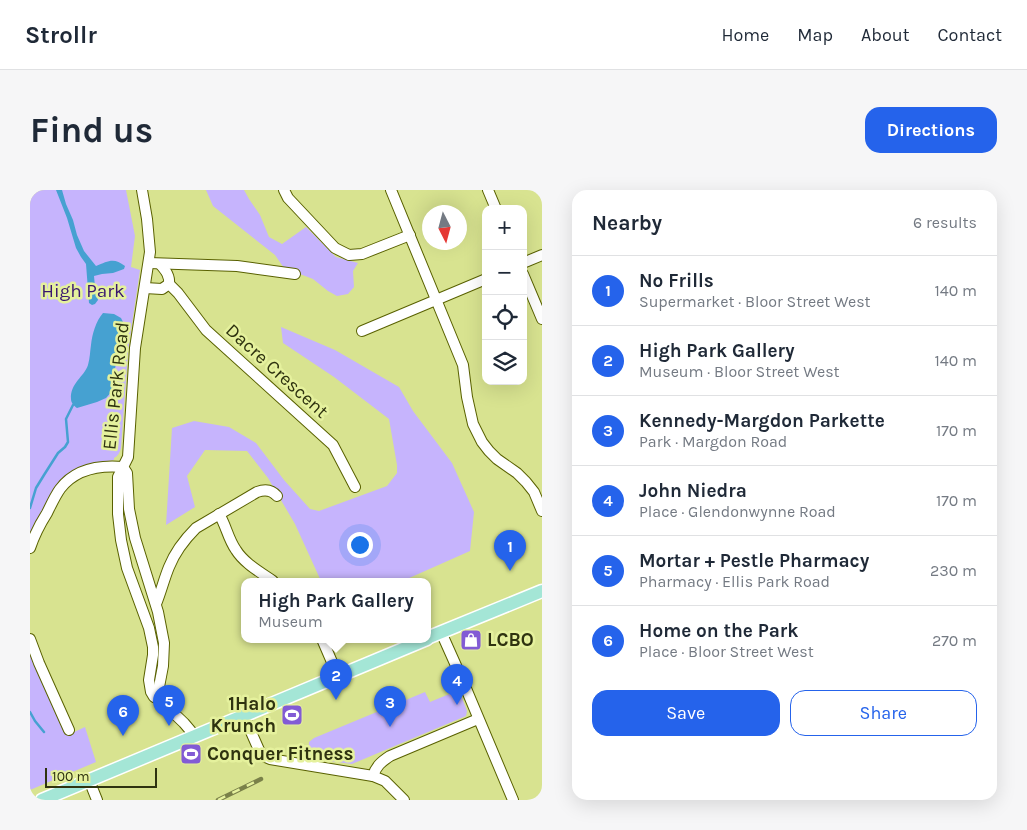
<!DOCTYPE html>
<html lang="en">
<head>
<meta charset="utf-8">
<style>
	body { margin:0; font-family:Karla,sans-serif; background:#f6f6f7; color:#1f2937 }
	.controls { position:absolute; right:15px; top:15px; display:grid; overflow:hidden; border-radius:10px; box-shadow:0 5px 20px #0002 }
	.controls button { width:45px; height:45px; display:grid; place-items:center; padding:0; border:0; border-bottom:1px solid #e0e1e3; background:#fff; color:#1f2937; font:25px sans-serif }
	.compass { position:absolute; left:392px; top:15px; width:45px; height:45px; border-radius:50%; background:#fff; box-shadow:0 5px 20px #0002; rotate:174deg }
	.scale { position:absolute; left:15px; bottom:12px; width:112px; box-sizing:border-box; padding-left:5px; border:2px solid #2f3310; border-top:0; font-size:14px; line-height:18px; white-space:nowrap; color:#2f3310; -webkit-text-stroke:4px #e5f19d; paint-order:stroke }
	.you { position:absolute; left:329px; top:354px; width:18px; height:18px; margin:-12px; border:4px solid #fff; border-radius:50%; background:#1a73e8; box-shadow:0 0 0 8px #1a73e833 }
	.badge { display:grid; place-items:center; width:32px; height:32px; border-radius:50%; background:#2563eb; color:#fff; font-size:16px; font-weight:700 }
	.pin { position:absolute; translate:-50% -41px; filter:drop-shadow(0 1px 2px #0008) }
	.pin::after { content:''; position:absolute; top:26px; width:18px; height:15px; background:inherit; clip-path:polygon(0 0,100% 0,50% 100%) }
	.popup { position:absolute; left:211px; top:388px; width:190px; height:65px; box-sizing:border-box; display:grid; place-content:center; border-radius:10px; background:#fff; filter:drop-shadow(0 1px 4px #0005); font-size:16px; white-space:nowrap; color:#747a83 }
	.popup b { font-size:19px; color:#1f2937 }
	.popup::after { content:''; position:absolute; left:50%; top:100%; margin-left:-10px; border:10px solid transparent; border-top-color:#fff }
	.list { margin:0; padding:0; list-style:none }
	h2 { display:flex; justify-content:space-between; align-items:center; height:65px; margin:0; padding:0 20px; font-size:21px }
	h2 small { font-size:16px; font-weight:400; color:#747a83 }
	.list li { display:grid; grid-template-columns:32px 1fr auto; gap:15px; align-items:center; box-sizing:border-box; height:70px; padding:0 20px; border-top:1px solid #e0e1e3 }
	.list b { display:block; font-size:19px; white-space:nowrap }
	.list p { margin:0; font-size:16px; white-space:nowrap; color:#747a83 }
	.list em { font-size:16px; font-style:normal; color:#747a83 }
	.actions { display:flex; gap:10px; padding:15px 20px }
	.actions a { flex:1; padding:11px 0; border:1px solid #2563eb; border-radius:15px; text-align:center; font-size:18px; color:#2563eb }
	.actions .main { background:#2563eb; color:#fff }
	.icon { flex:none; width:28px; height:28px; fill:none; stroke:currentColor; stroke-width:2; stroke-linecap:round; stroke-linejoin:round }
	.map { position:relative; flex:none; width:512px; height:610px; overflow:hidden; border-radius:15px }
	header { display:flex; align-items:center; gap:30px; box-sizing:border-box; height:70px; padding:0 25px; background:#fff; border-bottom:1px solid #e0e1e3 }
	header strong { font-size:24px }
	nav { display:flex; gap:28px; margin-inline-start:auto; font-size:18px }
	.intro { display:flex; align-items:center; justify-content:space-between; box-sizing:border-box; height:120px; padding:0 30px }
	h1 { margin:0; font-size:35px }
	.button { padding:12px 22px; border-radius:15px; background:#2563eb; color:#fff; font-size:18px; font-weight:700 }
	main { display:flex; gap:30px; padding:0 30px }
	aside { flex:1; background:#fff; border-radius:15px; box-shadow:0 5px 20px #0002 }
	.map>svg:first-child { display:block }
	.green { fill:#c6b4fd }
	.water { fill:#46a1d1 }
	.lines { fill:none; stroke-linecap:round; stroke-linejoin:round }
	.stream { stroke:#46a1d1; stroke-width:2.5 }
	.minor-casing { stroke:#596100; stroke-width:12 }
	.major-casing { stroke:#fff; stroke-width:15 }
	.minor { stroke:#fff; stroke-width:10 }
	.major { stroke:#a4e6d6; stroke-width:12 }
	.rail-casing { stroke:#7a8149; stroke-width:4.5 }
	.rail { stroke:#e5f19d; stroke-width:2.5; stroke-dasharray:8; stroke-linecap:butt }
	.labels { text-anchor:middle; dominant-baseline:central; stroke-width:5; stroke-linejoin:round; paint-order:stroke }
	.park-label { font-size:19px; fill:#39166f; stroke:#e5f19d }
	.street-label { font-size:19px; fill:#2f3310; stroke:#e5f19d }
	.poi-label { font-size:19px; font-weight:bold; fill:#2f3310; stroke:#e5f19d; text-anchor:start }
</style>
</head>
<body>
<header>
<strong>Strollr</strong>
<nav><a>Home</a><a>Map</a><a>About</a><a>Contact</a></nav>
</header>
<div class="intro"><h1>Find us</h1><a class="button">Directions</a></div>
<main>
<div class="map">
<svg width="512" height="610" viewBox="0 0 512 610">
	<rect width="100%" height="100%" fill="#d8e390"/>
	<!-- green -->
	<g class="green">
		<path d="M0,0H96L105,46L101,77L110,80L98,161L91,258C90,262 88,266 84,268V270C70,272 56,273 44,281L0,347Z"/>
		<polygon points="176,0 214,0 219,9 230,25 239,47 252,54 276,37 306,67 328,73 323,81 324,97 318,104 307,106 298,101 283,89 254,78 245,65 183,16"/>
		<polygon points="251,137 305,160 369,197 383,221 422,273 444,322 440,361 377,389 375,391 291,391 265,334 238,288 217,261 175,260 157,286 165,317 136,335 142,238 164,231 199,237 226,253 254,290 280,319 289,321 357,296 367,283 367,275 359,229 304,187 253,153"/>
		<polygon points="0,457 42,543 55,537 66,572 0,600"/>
		<polygon points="429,500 437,521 436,526 322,574 278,568 279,552 284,548 395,502 400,512"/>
	</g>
	<!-- water -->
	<g class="water">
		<path d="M26,0H32L36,14L43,30L47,45L54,61L66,76C78,71 84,67 95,76L94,79L83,83L72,84L64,86L65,97L68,110L65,114L62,115L59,113L56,74L51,67L46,58L37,28Z"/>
		<path d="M73,123L84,124L91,128L93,132L85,179L87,191L85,198L76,208L67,212L47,218C44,216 41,213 41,209C40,193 54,187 58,175C60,168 60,161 61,155C62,144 66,131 73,123Z"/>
	</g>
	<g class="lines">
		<!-- stream -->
		<g class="stream">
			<polyline points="0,318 6,298 14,285 28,263 35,257 38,252 36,229 43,215"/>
			<polyline points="0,522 5,531 14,542"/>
		</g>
		<!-- minor casing -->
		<g class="minor-casing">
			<g id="minor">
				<polyline points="112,0 117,29 120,62 105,158 98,267 88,287 88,324 91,350 97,378 119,438 123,457 123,465 119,490 121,502 124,507 130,509 135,515 154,533 165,546"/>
				<polyline points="254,0 258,8 305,58 319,65 332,64 380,45"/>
				<polyline points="361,0 433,175 437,207 443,234 452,252 459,261 467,269 487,283 496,292 504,302 512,321"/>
				<polyline points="458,0 466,19"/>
				<polyline points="119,73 207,76 265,84"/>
				<polyline points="493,73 512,65"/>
				<polyline points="493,84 512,129"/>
				<polyline points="139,94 148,103 176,140 303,255 325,297"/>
				<path d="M115,98L132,99L139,94C140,85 135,80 130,74"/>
				<polyline points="332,141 456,89"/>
				<polyline points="93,277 97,283 99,319 105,348 128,422 134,453 133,476 129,497 130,509"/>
				<path d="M189,324C196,335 198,349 206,360C214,373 230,382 243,391"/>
				<path d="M0,358C4,346 10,334 17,323C21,315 25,306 30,299C45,279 70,275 93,277"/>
				<path d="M126,414C131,402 134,389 139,377C145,362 155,349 166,338L227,302C235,299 242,300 247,306"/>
				<polyline points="411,442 432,489 483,610"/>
				<polyline points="0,449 9,473 39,540"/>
				<polyline points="292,449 308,486"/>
				<polyline points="214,526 229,560 233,566 240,569 343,586 355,591 374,610"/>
				<path d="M343,586C346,576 351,572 360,566L448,529"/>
				<polyline points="59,590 67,610"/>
			</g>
		</g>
		<!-- major casing -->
		<g class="major-casing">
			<g id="major">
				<polyline points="397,448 512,401"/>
				<polyline points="12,610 397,449"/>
			</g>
		</g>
		<!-- minor -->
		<use href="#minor" class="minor"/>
		<!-- major -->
		<use href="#major" class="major"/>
		<!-- rail casing -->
		<g class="rail-casing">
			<polyline id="rail" points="188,610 231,589"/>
		</g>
		<!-- rail -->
		<use href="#rail" class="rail"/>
	</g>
	<!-- icons -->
	<defs>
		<g id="shop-square" transform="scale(1.125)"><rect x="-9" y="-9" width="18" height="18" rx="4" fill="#825bd5" stroke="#e5f19d"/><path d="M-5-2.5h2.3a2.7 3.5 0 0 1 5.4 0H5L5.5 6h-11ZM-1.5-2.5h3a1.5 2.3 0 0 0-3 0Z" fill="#fff"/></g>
		<g id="stadium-square" transform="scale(1.125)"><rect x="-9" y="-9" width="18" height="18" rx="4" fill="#825bd5" stroke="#e5f19d"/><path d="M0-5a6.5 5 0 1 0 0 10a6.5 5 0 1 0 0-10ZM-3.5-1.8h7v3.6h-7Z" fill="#fff"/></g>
	</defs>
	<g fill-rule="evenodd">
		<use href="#shop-square" x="441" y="450"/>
		<use href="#stadium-square" x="262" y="525"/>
		<use href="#stadium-square" x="161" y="564"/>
	</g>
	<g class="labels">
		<!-- park labels -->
		<g class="park-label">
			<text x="53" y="101">High Park</text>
		</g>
		<!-- street labels -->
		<g class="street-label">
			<text transform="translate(247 181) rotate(42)">Dacre Crescent</text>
			<text transform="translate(86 196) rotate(-84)">Ellis Park Road</text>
		</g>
		<!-- poi labels -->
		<g class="poi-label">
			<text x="457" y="450">LCBO</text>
			<text x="246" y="514" text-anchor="end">1Halo<tspan x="246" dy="22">Krunch</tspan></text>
			<text x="177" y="564">Conquer Fitness</text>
		</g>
	</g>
</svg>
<div class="controls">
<button>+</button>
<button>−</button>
<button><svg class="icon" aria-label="locate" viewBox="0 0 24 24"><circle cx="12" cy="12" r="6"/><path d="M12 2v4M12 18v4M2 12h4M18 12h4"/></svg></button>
<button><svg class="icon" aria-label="layers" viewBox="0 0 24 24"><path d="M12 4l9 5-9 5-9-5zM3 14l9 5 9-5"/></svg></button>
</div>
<svg class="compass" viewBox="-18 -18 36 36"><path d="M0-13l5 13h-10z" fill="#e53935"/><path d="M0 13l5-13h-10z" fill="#747a83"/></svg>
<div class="scale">100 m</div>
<div class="you"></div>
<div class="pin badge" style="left:480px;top:381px">1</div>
<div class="pin badge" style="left:306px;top:510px">2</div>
<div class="popup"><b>High Park Gallery</b>Museum</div>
<div class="pin badge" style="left:360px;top:537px">3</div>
<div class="pin badge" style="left:427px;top:515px">4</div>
<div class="pin badge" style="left:139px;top:536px">5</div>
<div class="pin badge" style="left:93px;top:546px">6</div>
</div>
<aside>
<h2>Nearby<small>6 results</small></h2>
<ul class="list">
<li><span class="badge">1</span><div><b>No Frills</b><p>Supermarket · Bloor Street West</p></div><em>140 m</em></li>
<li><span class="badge">2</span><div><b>High Park Gallery</b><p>Museum · Bloor Street West</p></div><em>140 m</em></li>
<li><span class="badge">3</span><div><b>Kennedy-Margdon Parkette</b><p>Park · Margdon Road</p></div><em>170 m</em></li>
<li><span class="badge">4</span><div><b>John Niedra</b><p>Place · Glendonwynne Road</p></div><em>170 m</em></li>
<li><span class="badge">5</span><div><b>Mortar + Pestle Pharmacy</b><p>Pharmacy · Ellis Park Road</p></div><em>230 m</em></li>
<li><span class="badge">6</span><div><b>Home on the Park</b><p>Place · Bloor Street West</p></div><em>270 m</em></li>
</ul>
<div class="actions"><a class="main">Save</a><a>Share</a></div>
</aside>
</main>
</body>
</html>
